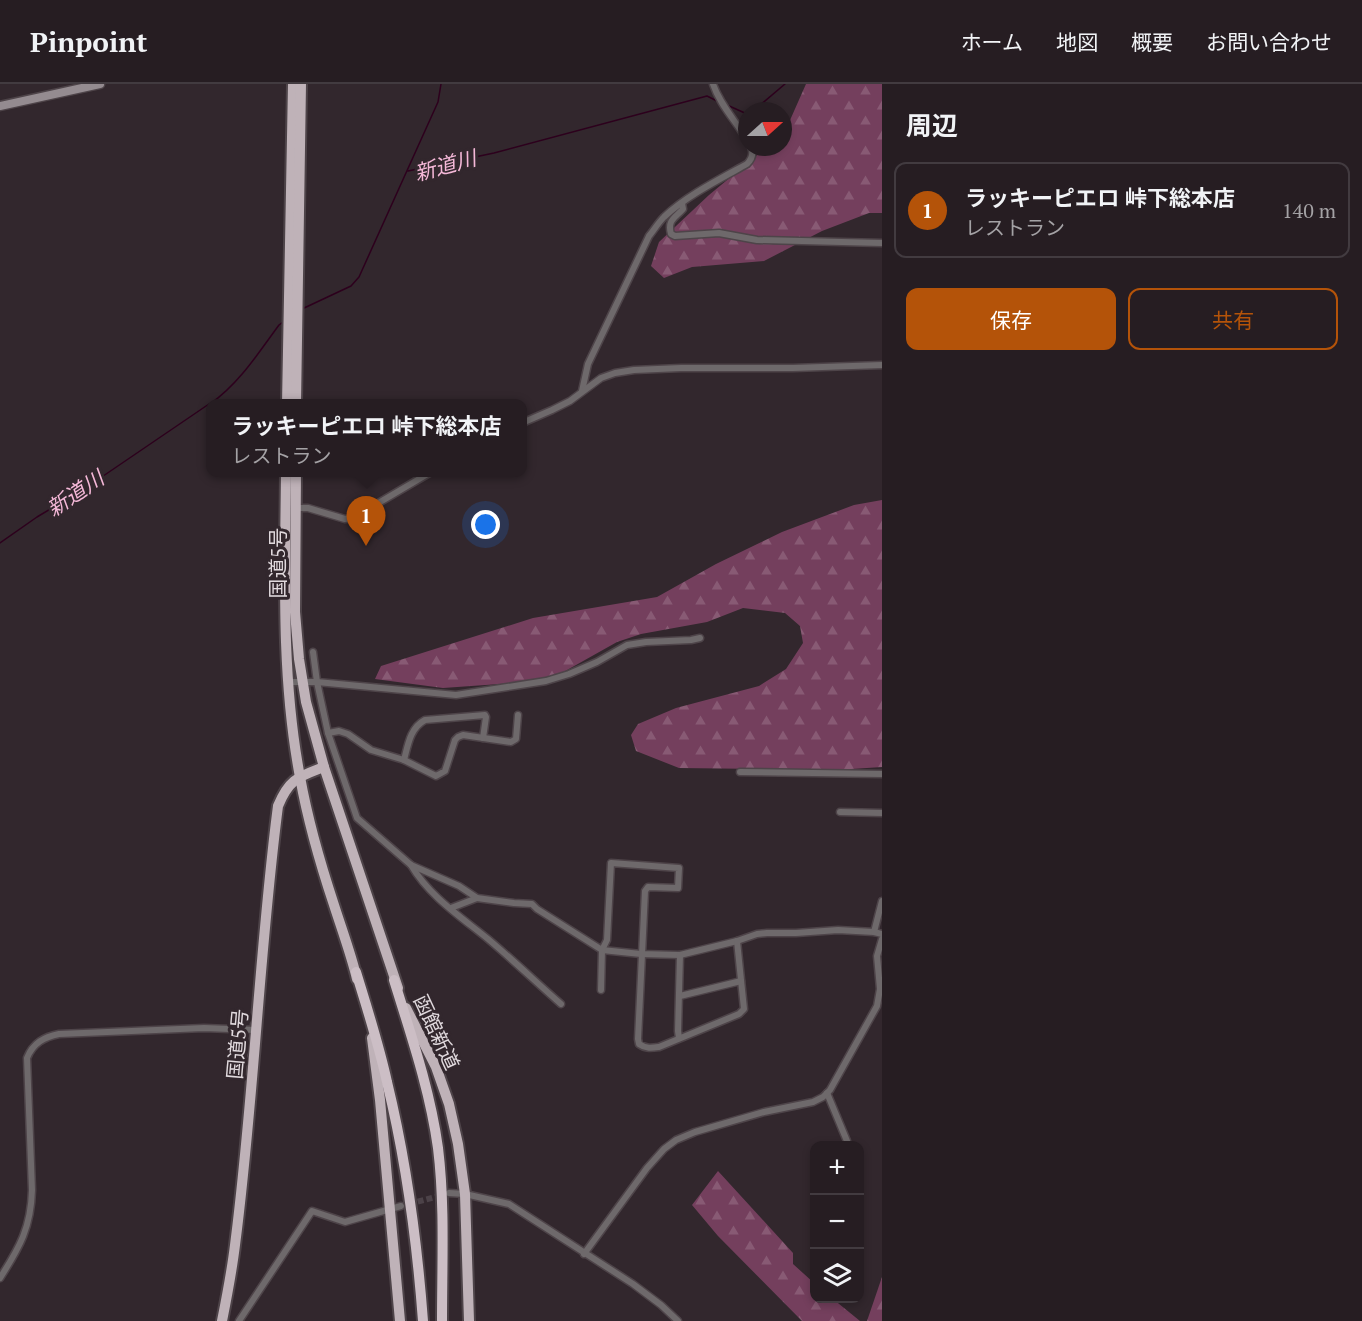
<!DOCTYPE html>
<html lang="ja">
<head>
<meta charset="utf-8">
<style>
	body { margin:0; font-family:"PT Serif","Noto Sans JP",serif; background:#322a2f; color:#f1f3f6 }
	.controls { position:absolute; right:18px; bottom:18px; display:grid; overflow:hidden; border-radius:12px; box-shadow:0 3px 9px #0003 }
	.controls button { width:54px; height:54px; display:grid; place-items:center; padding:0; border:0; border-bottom:2px solid #423b40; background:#261d22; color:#f1f3f6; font:30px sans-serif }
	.compass { position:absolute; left:738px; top:18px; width:54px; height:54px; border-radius:50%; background:#261d22; box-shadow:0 3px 9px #0003; rotate:69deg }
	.you { position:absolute; left:486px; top:441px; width:21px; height:21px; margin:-15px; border:4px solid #fff; border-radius:50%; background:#1a73e8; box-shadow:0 0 0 9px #1a73e833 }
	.badge { display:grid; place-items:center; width:39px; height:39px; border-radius:50%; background:#b45309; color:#fff; font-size:20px; font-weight:700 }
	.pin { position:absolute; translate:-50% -50px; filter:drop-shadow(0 2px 3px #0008) }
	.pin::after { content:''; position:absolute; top:32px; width:21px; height:18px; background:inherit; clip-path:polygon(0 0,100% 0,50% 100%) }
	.popup { position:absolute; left:206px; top:315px; width:321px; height:78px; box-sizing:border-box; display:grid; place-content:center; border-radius:12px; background:#261d22; filter:drop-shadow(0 2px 4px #0005); font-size:20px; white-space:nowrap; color:#a4a2a5 }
	.popup b { font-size:22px; color:#f1f3f6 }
	.popup::after { content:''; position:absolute; left:50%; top:100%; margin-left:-12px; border:12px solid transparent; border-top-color:#261d22 }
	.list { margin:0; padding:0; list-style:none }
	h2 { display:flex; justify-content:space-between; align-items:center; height:78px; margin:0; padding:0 24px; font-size:26px }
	h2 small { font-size:20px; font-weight:400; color:#a4a2a5 }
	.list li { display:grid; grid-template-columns:39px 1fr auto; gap:18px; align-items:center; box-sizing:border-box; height:96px; margin:0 12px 12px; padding:0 12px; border:2px solid #423b40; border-radius:12px }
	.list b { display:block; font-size:22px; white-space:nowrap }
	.list p { margin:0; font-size:20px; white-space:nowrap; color:#a4a2a5 }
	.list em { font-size:20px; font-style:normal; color:#a4a2a5 }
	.actions { display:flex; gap:12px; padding:18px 24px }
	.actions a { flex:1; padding:14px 0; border:2px solid #b45309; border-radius:12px; text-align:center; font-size:21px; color:#b45309 }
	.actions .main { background:#b45309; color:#fff }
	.icon { flex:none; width:33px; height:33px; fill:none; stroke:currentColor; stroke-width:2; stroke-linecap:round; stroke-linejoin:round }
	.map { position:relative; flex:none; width:882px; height:1237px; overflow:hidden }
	header { display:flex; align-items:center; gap:36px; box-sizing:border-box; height:84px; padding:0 30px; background:#261d22; border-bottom:2px solid #423b40 }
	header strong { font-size:28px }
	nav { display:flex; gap:33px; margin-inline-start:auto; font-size:21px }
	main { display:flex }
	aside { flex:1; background:#261d22 }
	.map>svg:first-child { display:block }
	.forest { fill:url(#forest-firs) }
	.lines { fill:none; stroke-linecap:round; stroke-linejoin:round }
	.stream { stroke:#2d001d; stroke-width:1.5 }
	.minor-tunnel { stroke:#4c4248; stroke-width:6; stroke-dasharray:6 3; stroke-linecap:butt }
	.minor-casing { stroke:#4e4449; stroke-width:9 }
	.secondary-casing { stroke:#4e4449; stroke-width:11 }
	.trunk-casing { stroke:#4e4449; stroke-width:14 }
	.motorway-casing { stroke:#4e4449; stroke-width:14 }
	.minor { stroke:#6e696b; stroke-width:6 }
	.secondary { stroke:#948b90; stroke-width:8 }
	.trunk { stroke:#bfb2b8; stroke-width:10 }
	.motorway { stroke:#ccbec5; stroke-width:10 }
	.labels { text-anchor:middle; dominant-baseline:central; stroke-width:6; stroke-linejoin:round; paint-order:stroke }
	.street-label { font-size:20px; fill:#e1dade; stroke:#32272d }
	.water-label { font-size:21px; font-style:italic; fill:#f5b8d8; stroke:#32272d }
</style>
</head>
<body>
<header>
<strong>Pinpoint</strong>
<nav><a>ホーム</a><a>地図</a><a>概要</a><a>お問い合わせ</a></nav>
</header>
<main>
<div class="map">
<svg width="882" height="1237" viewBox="0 0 882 1237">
	<defs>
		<pattern id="forest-firs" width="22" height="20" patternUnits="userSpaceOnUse" patternTransform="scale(1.5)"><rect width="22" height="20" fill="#743f5d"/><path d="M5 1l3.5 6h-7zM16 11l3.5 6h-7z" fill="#885a74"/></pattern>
	</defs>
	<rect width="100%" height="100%" fill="#32272d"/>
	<!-- forest -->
	<g class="forest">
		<polygon points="806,0 882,0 882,129 869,129 822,147 764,177 692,183 664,194 651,182 659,158 709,111 767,63 783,63 783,47 787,43"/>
		<polygon points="882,416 882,683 836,686 679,684 636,667 631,651 638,640 676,624 759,602 786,585 803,559 800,542 785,529 743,524 707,538 641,550 617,558 560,590 529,598 443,604 375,595 381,582 533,534 657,513 716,480 782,448 854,421"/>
		<polygon points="718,1087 793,1169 793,1180 814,1199 814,1214 833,1215 860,1237 802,1237 718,1152 692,1121"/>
		<polygon points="882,1193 882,1237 867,1237"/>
	</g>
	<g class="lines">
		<!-- stream -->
		<g class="stream">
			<polyline points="727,21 747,30"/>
			<polyline points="753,27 785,0"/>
			<polyline points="408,87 494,69 707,12 717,17"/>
			<polyline points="302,225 351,202 359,193 438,18 441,0"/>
			<path d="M210,320C239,300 259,268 279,241L283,238"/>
			<polyline points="0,459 37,433 87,403 209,320"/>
		</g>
		<!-- minor-tunnel -->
		<polyline class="minor-tunnel" points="409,1120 443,1111"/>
		<!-- minor casing -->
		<g class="minor-casing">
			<g id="minor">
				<path d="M713,0C720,21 736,37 747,56"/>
				<path d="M682,119L683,125C675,134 667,136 671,150L675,152L719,149L757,156L882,159"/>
				<path d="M582,307L588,280L649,152C654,146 658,139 664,133C686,112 720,95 747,80C752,75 754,70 751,63"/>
				<polyline points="522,339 552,326 570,317 601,294 615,289 634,286 681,284 793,284 882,281"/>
				<polyline points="295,424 308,424 345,435 353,434 431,388"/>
				<polyline points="313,568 317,598 328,649 357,734 411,781 459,802 477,814 514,819 532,820 537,825 602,866 641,870 680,871 737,857 757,850 767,849 796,849 838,846 874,848 882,850"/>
				<polyline points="288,598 317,598 456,611 546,597 569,590 597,578 627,561 646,558 691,556 700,554"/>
				<polyline points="328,649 339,647 348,650 371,666 404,676 436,692 445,687 455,656 458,653 463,651 511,658 516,655 518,631"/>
				<path d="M404,676C408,661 410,644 425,636L485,631L486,633L483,654"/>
				<polyline points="740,688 882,690"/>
				<polyline points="840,728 882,729"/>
				<path d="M411,781C429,812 461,833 488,855C513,876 537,899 561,920"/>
				<polyline points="451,824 477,814"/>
				<polyline points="874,848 882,817"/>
				<path d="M601,906L602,866L607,856L611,779L679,784L678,804L648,803L645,807L638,955L639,960C646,965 652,964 659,963L739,930L744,925L737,857"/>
				<polyline points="680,912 741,897"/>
				<polyline points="679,954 678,947 680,871"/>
				<polyline points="827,1009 847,1057"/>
				<polyline points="449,1109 465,1110 509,1120 633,1200 661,1221 678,1237"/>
				<polyline points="584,1170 647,1084 664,1065 676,1056 695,1048 764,1028 813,1018 823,1013 830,1006 877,922 880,905 877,872 882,855"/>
				<path d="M0,1194C20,1163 31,1143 32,1106L27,974C33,959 44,953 59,950L204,944L256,946"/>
				<polyline points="239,1237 312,1127 345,1138 401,1122"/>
			</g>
		</g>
		<!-- secondary casing -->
		<g class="secondary-casing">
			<polyline id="secondary" points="0,22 100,0"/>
		</g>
		<!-- trunk casing -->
		<g class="trunk-casing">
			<g id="trunk">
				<polyline points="287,320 293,0"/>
				<polyline points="296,320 301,0"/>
				<path d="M286,388C285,490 281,593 300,693C308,737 320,779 334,821C342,846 351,870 357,895"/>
				<polyline points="296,388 295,528 299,575 306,618 324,683 398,904"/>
				<polyline points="406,924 436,983 449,1020 458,1060 465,1110 469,1237"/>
				<polyline points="372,954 380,1016 400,1237"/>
				<path d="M222,1237C227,1212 232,1186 235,1161C254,1015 259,868 278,722C289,695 298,693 324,683"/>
			</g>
		</g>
		<!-- motorway casing -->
		<g class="motorway-casing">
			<g id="motorway">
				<path d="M356,888C367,924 379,961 387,998C406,1076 417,1157 423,1237"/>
				<path d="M394,896C411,951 430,1006 438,1064C445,1121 442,1179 442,1237"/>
			</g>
		</g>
		<!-- minor -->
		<use href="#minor" class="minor"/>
		<!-- secondary -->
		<use href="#secondary" class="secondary"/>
		<!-- trunk -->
		<use href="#trunk" class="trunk"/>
		<!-- motorway -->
		<use href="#motorway" class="motorway"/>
	</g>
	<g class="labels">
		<!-- street labels -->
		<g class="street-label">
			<text transform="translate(277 479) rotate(-90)">国道5号</text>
			<text transform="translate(437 948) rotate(65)">函館新道</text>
			<text transform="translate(237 960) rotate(-85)">国道5号</text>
		</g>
		<!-- water labels -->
		<g class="water-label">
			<text transform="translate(445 81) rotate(-15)">新道川</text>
			<text transform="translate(75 409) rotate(-34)">新道川</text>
		</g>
	</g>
</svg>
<div class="controls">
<button>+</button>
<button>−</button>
<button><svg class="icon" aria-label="layers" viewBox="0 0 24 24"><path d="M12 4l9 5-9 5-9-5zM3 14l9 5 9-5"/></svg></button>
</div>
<svg class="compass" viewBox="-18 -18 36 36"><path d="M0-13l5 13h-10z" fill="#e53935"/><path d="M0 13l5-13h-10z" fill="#a4a2a5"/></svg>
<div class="you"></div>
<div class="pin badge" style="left:366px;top:462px">1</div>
<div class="popup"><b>ラッキーピエロ 峠下総本店</b>レストラン</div>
</div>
<aside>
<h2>周辺<small></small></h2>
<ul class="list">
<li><span class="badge">1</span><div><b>ラッキーピエロ 峠下総本店</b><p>レストラン</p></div><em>140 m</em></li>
</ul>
<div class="actions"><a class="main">保存</a><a>共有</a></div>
</aside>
</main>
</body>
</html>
